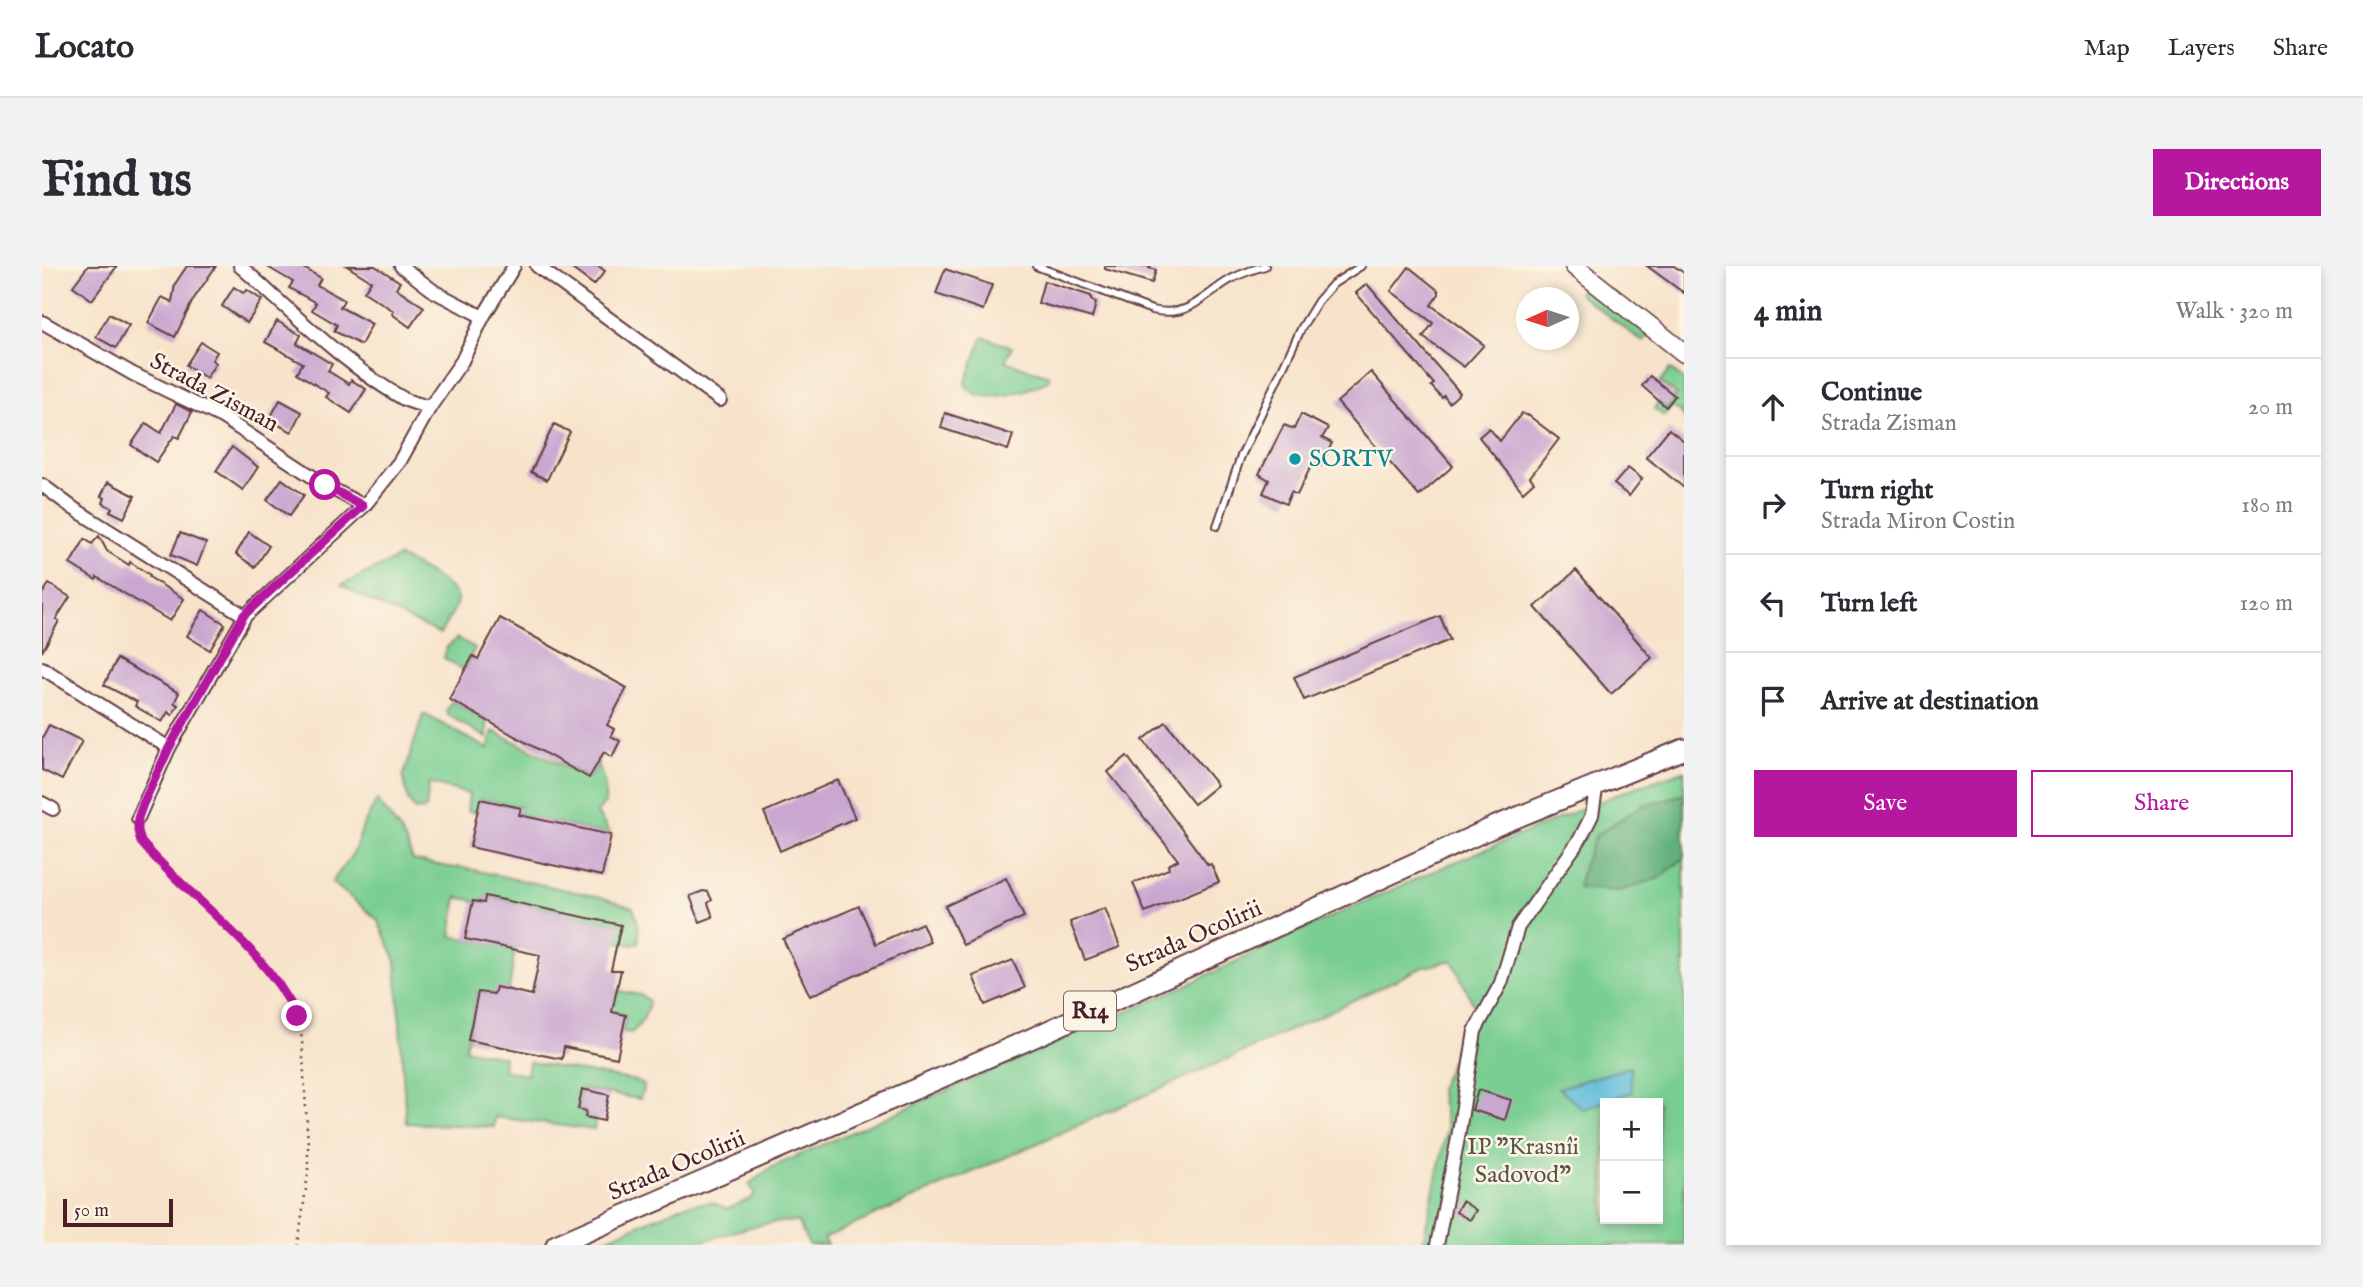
<!DOCTYPE html>
<html lang="en">
<head>
<meta charset="utf-8">
<style>
	body { margin:0; font-family:"IM FELL English",serif; background:#f2f2f3; color:#2b2b33 }
	.controls { position:absolute; right:21px; bottom:21px; display:grid; overflow:hidden; border-radius:0px; box-shadow:0 4px 10px #0003 }
	.controls button { width:63px; height:63px; display:grid; place-items:center; padding:0; border:0; border-bottom:2px solid #e1e1e2; background:#fff; color:#2b2b33; font:35px sans-serif }
	.compass { position:absolute; left:1474px; top:21px; width:63px; height:63px; border-radius:50%; background:#fff; box-shadow:0 4px 10px #0003; rotate:267deg }
	.scale { position:absolute; left:21px; bottom:18px; width:110px; box-sizing:border-box; padding-left:7px; border:4px solid #4a1f2b; border-top:0; font-size:19px; line-height:24px; white-space:nowrap; color:#4a1f2b; -webkit-text-stroke:5px #fcf5e5; paint-order:stroke }
	.stop { position:absolute; width:21px; height:21px; margin:-16px; border:5px solid #b5179e; border-radius:50%; background:#fff }
	.stop.end { background:#b5179e; border-color:#fff; box-shadow:0 2px 7px #0008 }
	.list { margin:0; padding:0; list-style:none }
	h2 { display:flex; justify-content:space-between; align-items:center; height:91px; margin:0; padding:0 28px; font-size:30px }
	h2 small { font-size:23px; font-weight:400; color:#7c7c81 }
	.list li { display:grid; grid-template-columns:46px 1fr auto; gap:21px; align-items:center; box-sizing:border-box; height:98px; padding:0 28px; border-top:2px solid #e1e1e2 }
	.list b { display:block; font-size:26px; white-space:nowrap }
	.list p { margin:0; font-size:23px; white-space:nowrap; color:#7c7c81 }
	.list em { font-size:23px; font-style:normal; color:#7c7c81 }
	.actions { display:flex; gap:14px; padding:21px 28px }
	.actions a { flex:1; padding:16px 0; border:2px solid #b5179e; border-radius:0px; text-align:center; font-size:24px; color:#b5179e }
	.actions .main { background:#b5179e; color:#fff }
	.icon { flex:none; width:38px; height:38px; fill:none; stroke:currentColor; stroke-width:2; stroke-linecap:round; stroke-linejoin:round }
	.map { position:relative; flex:none; width:1642px; height:979px; overflow:hidden; border-radius:0px }
	header { display:flex; align-items:center; gap:42px; box-sizing:border-box; height:98px; padding:0 35px; background:#fff; border-bottom:2px solid #e1e1e2 }
	header strong { font-size:33px }
	nav { display:flex; gap:38px; margin-inline-start:auto; font-size:24px }
	.intro { display:flex; align-items:center; justify-content:space-between; box-sizing:border-box; height:168px; padding:0 42px }
	h1 { margin:0; font-size:49px }
	.button { padding:18px 32px; border-radius:0px; background:#b5179e; color:#fff; font-size:24px; font-weight:700 }
	main { display:flex; gap:42px; padding:0 42px }
	aside { flex:1; background:#fff; border-radius:0px; box-shadow:0 4px 10px #0003 }
	.map>svg:first-child { display:block }
	.green { fill:#79ce92; stroke:#62765e; stroke-width:2; fill-rule:evenodd }
	.forest { fill:#62b17c; stroke:#566854; stroke-width:2 }
	.water { fill:#5bbcda; stroke:#526e82; stroke-width:2 }
	.building { fill:#c9a7d0 }
	.lines { fill:none; stroke-linecap:round; stroke-linejoin:round }
	.lane-casing { stroke:#643c43; stroke-width:10 }
	.street-casing { stroke:#643c43; stroke-width:16 }
	.secondary-casing { stroke:#643c43; stroke-width:21 }
	.primary-casing { stroke:#643c43; stroke-width:23 }
	.path { stroke:#643c43; stroke-width:2.5; stroke-dasharray:2 5; stroke-linecap:butt }
	.lane { stroke:#fff; stroke-width:6 }
	.street { stroke:#fff; stroke-width:12 }
	.secondary { stroke:#fff; stroke-width:18 }
	.primary { stroke:#fff; stroke-width:19 }
	.route { stroke:#b5179e; stroke-width:9 }
	.culture-dot { fill:#0f9aa8; stroke:#fcf5e5; stroke-width:2.5 }
	.labels { text-anchor:middle; dominant-baseline:central; stroke-width:5; stroke-linejoin:round; paint-order:stroke }
	.shield { fill:#fcf5e5; stroke:#7f5f63; stroke-width:2 }
	.shield-label { font-size:23px; font-weight:bold; fill:#4a1f2b }
	.street-label { font-size:24px; fill:#4a1f2b; stroke:#fcf5e5 }
	.culture-label { font-size:24px; fill:#0d838f; stroke:#fcf5e5; text-anchor:start }
	.park-label { font-size:24px; fill:#58544a; stroke:#fcf5e5 }
</style>
</head>
<body>
<header>
<strong>Locato</strong>
<nav><a>Map</a><a>Layers</a><a>Share</a></nav>
</header>
<div class="intro"><h1>Find us</h1><a class="button">Directions</a></div>
<main>
<div class="map">
<svg width="1642" height="979" viewBox="0 0 1642 979">
	<rect width="100%" height="100%" fill="#fcf5e5"/>
	<filter id="ink" filterUnits="userSpaceOnUse"><feTurbulence type="fractalNoise" baseFrequency=".0143" numOctaves="2"/><feDisplacementMap in="SourceGraphic" scale="14" xChannelSelector="R" yChannelSelector="G"/><feConvolveMatrix kernelMatrix="1 2 1 2 8 2 1 2 1" color-interpolation-filters="sRGB"/></filter>
	<filter id="wash" filterUnits="userSpaceOnUse"><feTurbulence type="fractalNoise" baseFrequency=".00686" numOctaves="4" result="noise"/><feDisplacementMap in="SourceGraphic" scale="28" xChannelSelector="R" yChannelSelector="G"/><feGaussianBlur stdDeviation="1.57" result="paint"/><feColorMatrix in="noise" values="0 0 0 0 0 0 0 0 0 0 0 0 0 0 0 0 0 1.4 0 .05"/><feComposite in="paint" operator="in"/></filter>
	<g filter="url(#wash)">
		<rect width="100%" height="100%" fill="#f7e3ca"/>
		<!-- green -->
		<g class="green">
			<polygon points="1542,19 1607,69 1601,76 1536,27"/>
			<path d="M941,71L970,81L963,95L1007,110L1006,115C986,124 937,143 923,118Z"/>
			<polygon points="1628,103 1642,114 1642,153 1639,146 1630,141 1622,150 1612,143 1616,136 1625,142 1635,129 1618,116"/>
			<path d="M357,291C369,297 415,319 415,333C415,343 403,358 398,368L330,336L300,319Z"/>
			<polygon points="415,372 433,382 422,404 402,392 405,381"/>
			<polygon points="410,435 445,455 445,472 406,449 404,444"/>
			<polygon points="381,449 384,449 446,483 451,465 547,512 556,498 563,518 563,537 555,547 569,569 477,549 478,541 438,533 435,547 425,545 427,528 387,517 384,543 373,544 366,534 361,511"/>
			<path d="M1642,505V979H1380L1405,862L1397,823L1433,742L1410,694L1379,702L1221,777L782,972L785,979H767L756,956C716,953 683,971 644,979C619,979 577,979 550,979L643,939L670,936L685,943L708,933L713,927L707,918L730,901L1145,719L1260,664L1401,601L1588,523ZM1563,837H1616V953H1563Z"/>
			<path d="M335,534L360,567L371,594L412,602L417,601L562,632L591,642C596,654 599,665 596,677L591,679L575,676L578,659L444,630L442,637L415,631L409,670L473,683L467,724L452,728L436,726L423,783L462,791L461,804L485,809L487,796L594,815L602,819L598,833L540,823L536,843L544,845L543,851L554,853L552,864L453,851L452,861L364,857L354,695L335,653L290,616L312,586L321,560Z"/>
			<path d="M494,710L599,729L607,735C606,747 598,760 589,767L581,766L584,749L490,729Z"/>
		</g>
		<!-- forest -->
		<polygon class="forest" points="1642,528 1642,592 1617,612 1577,625 1536,622 1542,597 1554,569 1599,540"/>
		<!-- water -->
		<polygon class="water" points="1588,801 1590,826 1541,843 1516,822"/>
		<g id="blocks">
			<!-- building -->
			<g class="building">
				<polygon points="46,0 75,0 50,34 31,20"/>
				<polygon points="145,0 174,0 151,34 133,71 106,57 120,31 130,36 133,18"/>
				<polygon points="224,0 258,0 279,12 275,19 302,34 298,41 330,58 319,79 292,65 295,59 270,44 274,37 247,22 251,16"/>
				<polygon points="305,0 333,0 358,16 354,22 382,41 368,61 350,48 352,45 322,26 329,15"/>
				<polygon points="526,0 556,0 563,5 552,19"/>
				<polygon points="1063,0 1108,0 1107,2 1114,4 1110,17 1063,3"/>
				<polygon points="1605,0 1632,0 1642,7 1642,27"/>
				<polygon points="1367,1 1397,25 1397,28 1389,39 1442,79 1422,101 1381,71 1391,57 1349,25"/>
				<polygon points="903,3 950,19 941,44 894,28"/>
				<polygon points="1002,15 1049,30 1049,34 1054,37 1050,52 996,37"/>
				<polygon points="1325,18 1418,127 1407,137 1402,130 1400,132 1389,120 1392,118 1314,27"/>
				<polygon points="192,21 201,27 205,24 220,34 205,57 180,40"/>
				<polygon points="67,48 87,59 74,82 54,71"/>
				<polygon points="235,55 259,69 255,77 290,98 286,105 307,118 309,114 324,123 309,147 284,131 287,127 255,107 261,97 223,76"/>
				<polygon points="159,76 175,86 170,94 174,97 164,112 144,99"/>
				<polygon points="1329,106 1411,200 1377,230 1295,136"/>
				<polygon points="1608,110 1633,130 1624,141 1600,120"/>
				<polygon points="238,134 260,146 250,166 227,154"/>
				<polygon points="134,138 150,146 137,172 132,170 114,196 89,179 104,157 119,167"/>
				<polygon points="903,147 971,169 966,184 899,162"/>
				<polygon points="1480,147 1485,150 1486,149 1517,173 1488,211 1492,216 1481,226 1437,171 1447,162 1458,175"/>
				<polygon points="1259,148 1286,162 1280,172 1290,177 1279,200 1271,196 1255,229 1249,226 1244,238 1221,227 1227,214 1217,208 1242,159 1252,163"/>
				<polygon points="512,158 528,166 505,214 489,206"/>
				<polygon points="1627,163 1642,175 1642,222 1604,191"/>
				<polygon points="190,181 216,201 201,224 174,205"/>
				<polygon points="1586,202 1600,213 1587,230 1572,218"/>
				<polygon points="240,213 262,229 247,250 225,234"/>
				<polygon points="66,216 93,230 82,252 68,245 70,242 61,237 63,232 59,230"/>
				<polygon points="207,266 227,280 213,301 194,288"/>
				<polygon points="138,267 164,277 155,300 129,289"/>
				<polygon points="57,270 65,285 87,299 88,296 108,309 107,311 142,333 128,355 55,311 54,314 28,298 43,273 50,278"/>
				<polygon points="1534,304 1610,392 1569,428 1493,341"/>
				<polygon points="7,318 28,331 14,353 17,355 0,386 0,328"/>
				<polygon points="161,344 183,358 168,384 145,370"/>
				<polygon points="1398,350 1408,374 1262,434 1252,411"/>
				<polygon points="458,352 585,422 565,459 572,463 569,470 578,475 570,491 562,486 547,512 407,433 431,390 436,393"/>
				<polygon points="75,393 137,427 132,437 136,439 130,449 126,446 120,456 93,440 95,436 62,419"/>
				<polygon points="1124,456 1175,519 1152,538 1101,474"/>
				<polygon points="7,459 40,475 20,514 0,504 0,472"/>
				<polygon points="1085,490 1166,599 1169,598 1177,616 1103,646 1091,617 1127,603 1126,599 1136,594 1066,506"/>
				<polygon points="796,514 813,552 738,585 722,546"/>
				<polygon points="438,533 479,542 477,549 569,569 560,610 428,581"/>
				<polygon points="964,612 982,651 921,679 903,640"/>
				<polygon points="661,625 666,626 670,634 666,637 671,651 658,656 648,630"/>
				<polygon points="443,630 579,659 569,704 579,704 570,746 584,749 575,792 522,781 520,793 426,774 436,726 452,728 454,721 490,729 498,689 423,673 431,635 442,637"/>
				<polygon points="817,640 834,678 880,657 888,676 768,730 741,673"/>
				<polygon points="1063,642 1078,681 1043,694 1028,656"/>
				<polygon points="971,694 983,722 943,739 931,710"/>
				<polygon points="540,823 567,829 562,855 543,851 544,845 536,843"/>
				<polygon points="1436,824 1469,834 1463,854 1430,844"/>
				<polygon points="1420,935 1434,944 1428,954 1414,946"/>
			</g>
		</g>
	</g>
	<g filter="url(#ink)">
		<use href="#blocks" fill-opacity="0" stroke="#643c43" stroke-width="2"/>
		<g class="lines">
			<!-- lane casing -->
			<g class="lane-casing">
				<g id="lane">
					<path d="M994,0L1110,44C1149,53 1161,28 1191,12C1201,7 1212,3 1223,0"/>
					<polyline points="1175,260 1199,190 1260,61 1276,35 1291,18 1319,0"/>
				</g>
			</g>
			<!-- street casing -->
			<g class="street-casing">
				<g id="street">
					<path d="M198,0C248,44 304,100 362,133C370,137 379,139 388,141"/>
					<polyline points="359,0 393,26 441,51"/>
					<polyline points="495,0 678,134"/>
					<polyline points="0,56 91,108 180,151 283,219 322,240"/>
					<polyline points="0,219 31,242 203,350"/>
					<polyline points="0,402 127,482"/>
					<polyline points="0,537 11,543"/>
					<polyline points="96,552 127,482 203,350 322,240 358,195 388,141 420,95 441,51 472,0"/>
					<polyline points="1395,979 1416,872 1433,765 1459,717 1476,661 1538,573 1550,549 1555,517"/>
				</g>
			</g>
			<!-- secondary casing -->
			<g class="secondary-casing">
				<polyline id="secondary" points="1532,0 1642,87"/>
			</g>
			<!-- primary casing -->
			<g class="primary-casing">
				<polyline id="primary" points="514,979 986,774 1454,560 1642,483"/>
			</g>
			<!-- path -->
			<polyline class="path" points="96,565 99,576 106,584 216,693 247,734 255,750 260,773 266,879 266,908 256,979"/>
			<!-- lane -->
			<use href="#lane" class="lane"/>
			<!-- street -->
			<use href="#street" class="street"/>
			<!-- secondary -->
			<use href="#secondary" class="secondary"/>
			<!-- primary -->
			<use href="#primary" class="primary"/>
		</g>
	</g>
	<g class="lines" filter="url(#ink)">
		<!-- route -->
		<path class="route" d="M255,750C222,681 148,633 99,576L96,565V552L101,538L127,482L202,349L321,240L283,219"/>
	</g>
	<!-- markers -->
	<circle class="culture-dot" cx="1253" cy="193" r="7"/>
	<g class="labels">
		<!-- shield labels -->
		<rect class="shield" x="1022" y="725.5" width="52" height="39" rx="5"/>
		<g class="shield-label">
			<text x="1048" y="745">R14</text>
		</g>
		<!-- street labels -->
		<g class="street-label">
			<text transform="translate(172 127) rotate(28)">Strada Zisman</text>
			<text transform="translate(1152 671) rotate(-24)">Strada Ocolirii</text>
			<text transform="translate(635 900) rotate(-23)">Strada Ocolirii</text>
		</g>
		<!-- culture labels -->
		<g class="culture-label">
			<text x="1267" y="193">SORTV</text>
		</g>
		<!-- park labels -->
		<g class="park-label">
			<text x="1481" y="881">IP "Krasnîi<tspan x="1481" dy="28">Sadovod"</tspan></text>
		</g>
	</g>
</svg>
<div class="controls">
<button>+</button>
<button>−</button>
</div>
<svg class="compass" viewBox="-18 -18 36 36"><path d="M0-13l5 13h-10z" fill="#e53935"/><path d="M0 13l5-13h-10z" fill="#7c7c81"/></svg>
<div class="scale">50 m</div>
<div class="stop" style="left:283px;top:219px"></div>
<div class="stop end" style="left:255px;top:750px"></div>
</div>
<aside>
<h2>4 min<small>Walk · 320 m</small></h2>
<ul class="list">
<li><svg class="icon" aria-label="ahead" viewBox="0 0 24 24"><path d="M12 20V5M6 11l6-6 6 6"/></svg><div><b>Continue</b><p>Strada Zisman</p></div><em>20 m</em></li>
<li><svg class="icon" aria-label="right" viewBox="0 0 24 24"><path d="M7 20v-9h11M14 6l5 5-5 5"/></svg><div><b>Turn right</b><p>Strada Miron Costin</p></div><em>180 m</em></li>
<li><svg class="icon" aria-label="left" viewBox="0 0 24 24"><path d="M17 20v-9H6M10 6l-5 5 5 5"/></svg><div><b>Turn left</b></div><em>120 m</em></li>
<li><svg class="icon" aria-label="arrive" viewBox="0 0 24 24"><path d="M6 21V4h12l-3 4 3 4H6"/></svg><div><b>Arrive at destination</b></div></li>
</ul>
<div class="actions"><a class="main">Save</a><a>Share</a></div>
</aside>
</main>
</body>
</html>
